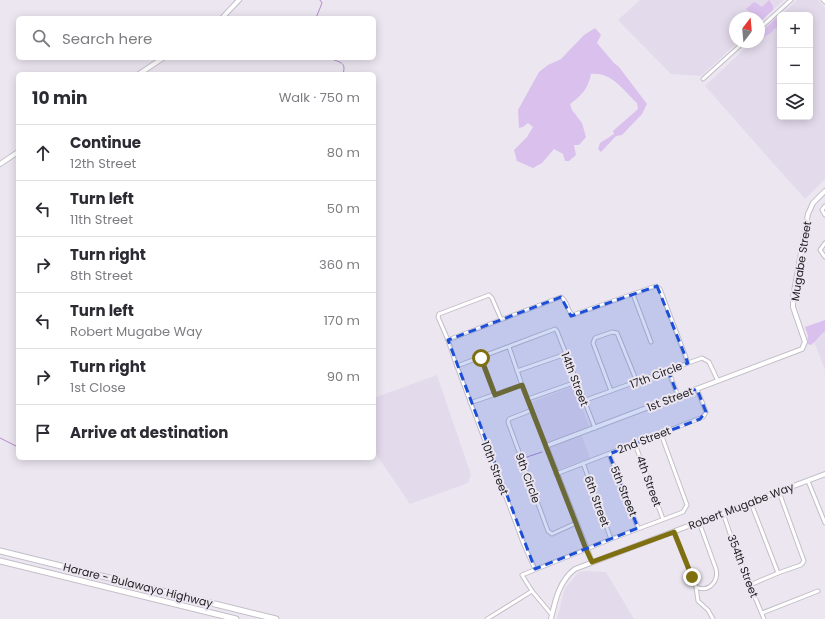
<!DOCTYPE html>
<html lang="en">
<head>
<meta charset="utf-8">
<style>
	body { margin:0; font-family:Poppins,sans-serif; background:#f7f7f7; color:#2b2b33 }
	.controls { position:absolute; right:12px; top:12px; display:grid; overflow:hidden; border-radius:6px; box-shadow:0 2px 10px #0003 }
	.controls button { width:36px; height:36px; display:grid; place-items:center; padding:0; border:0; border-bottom:1px solid #e1e1e2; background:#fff; color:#2b2b33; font:20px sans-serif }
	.compass { position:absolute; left:729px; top:12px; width:36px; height:36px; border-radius:50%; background:#fff; box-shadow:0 2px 10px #0003; rotate:16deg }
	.stop { position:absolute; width:12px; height:12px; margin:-9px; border:3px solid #7e7010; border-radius:50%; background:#fff }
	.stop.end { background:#7e7010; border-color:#fff; box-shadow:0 1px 4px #0008 }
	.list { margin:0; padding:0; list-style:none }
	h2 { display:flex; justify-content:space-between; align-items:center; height:52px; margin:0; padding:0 16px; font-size:17px }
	h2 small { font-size:13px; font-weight:400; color:#7c7c81 }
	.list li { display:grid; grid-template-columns:26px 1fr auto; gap:12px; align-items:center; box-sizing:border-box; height:56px; padding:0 16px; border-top:1px solid #e1e1e2 }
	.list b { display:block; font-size:15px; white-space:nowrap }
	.list p { margin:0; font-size:13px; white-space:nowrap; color:#7c7c81 }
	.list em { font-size:13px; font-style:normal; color:#7c7c81 }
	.icon { flex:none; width:22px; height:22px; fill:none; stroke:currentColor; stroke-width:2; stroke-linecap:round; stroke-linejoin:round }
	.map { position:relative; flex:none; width:825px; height:619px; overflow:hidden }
	.search { position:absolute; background:#fff; box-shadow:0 2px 10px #0003; left:16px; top:16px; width:360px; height:44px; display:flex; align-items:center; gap:10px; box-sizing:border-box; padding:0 14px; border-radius:6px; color:#7c7c81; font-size:15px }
	.panel { position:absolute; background:#fff; box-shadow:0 2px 10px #0003; left:16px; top:72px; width:360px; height:388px; border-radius:6px }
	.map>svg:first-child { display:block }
	.built { fill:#e3daeb }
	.green { fill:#dac1ed }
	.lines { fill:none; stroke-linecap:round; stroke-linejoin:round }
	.stream { stroke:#b08dca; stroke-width:1 }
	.street-casing { stroke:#c3bec7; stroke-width:5 }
	.secondary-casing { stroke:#c3bec7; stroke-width:6 }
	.highway-casing { stroke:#c3bec7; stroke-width:7 }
	.street { stroke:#fff; stroke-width:3 }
	.secondary { stroke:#fff; stroke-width:4 }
	.highway { stroke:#fff; stroke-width:5 }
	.route { stroke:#7e7010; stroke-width:5 }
	.marked { fill:#1d4ed8; fill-opacity:0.2; stroke:#1d4ed8; stroke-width:3; stroke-dasharray:8 5; stroke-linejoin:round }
	.labels { text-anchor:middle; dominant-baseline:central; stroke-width:4; stroke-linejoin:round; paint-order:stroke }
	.street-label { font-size:11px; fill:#222124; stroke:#ece6f1 }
</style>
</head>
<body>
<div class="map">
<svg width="825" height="619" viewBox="0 0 825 619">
	<rect width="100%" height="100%" fill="#ece6f1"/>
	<!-- built -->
	<g class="built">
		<polygon points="640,0 784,0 759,23 759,18 735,18 735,42 738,42 701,76 671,74 618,20"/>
		<polygon points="797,0 818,0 825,8 825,179 805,199 705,86 752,42 759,42 759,35 780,16 780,117 810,117 810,15 781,15"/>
		<polygon points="825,331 825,370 814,342 818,337"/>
		<polygon points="437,375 471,475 468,483 410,504 374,451 374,398"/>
		<polygon points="574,386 589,426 580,431 590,458 558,470 532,402"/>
		<polygon points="585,571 606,572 634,619 557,619 565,588 579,572"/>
	</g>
	<!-- green -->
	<g class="green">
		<polygon points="769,0 773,6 773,10 761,21 754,13 751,13 746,9 754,2 758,4 762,7"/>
		<polygon points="781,13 786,15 780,15 778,27 775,28 772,32 759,40 759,34"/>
		<path d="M595,28L601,35L597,43L614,63L619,67L647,104L642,114L622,135L616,136L601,152L598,149L600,143L614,134L613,131L638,109L637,103C624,91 611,71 591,74C588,89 582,95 570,104L572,110L582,123L586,137L579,145H574L576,155L569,161H565L563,154L554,149L542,163L533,168L517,161L514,150L527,137L533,127L528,123L523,127L519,128L518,110L539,72L548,65L561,59L584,35Z"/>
		<path d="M825,320V331C820,335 816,341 811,345L807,344L808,336L805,327Z"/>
	</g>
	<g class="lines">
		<!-- stream -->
		<g class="stream">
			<polyline points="316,18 322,3 320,0"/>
			<path d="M330,58C339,63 347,61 343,74"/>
			<polyline points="0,438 18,447"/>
			<polyline points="524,458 542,452"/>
		</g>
		<!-- street casing -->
		<g class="street-casing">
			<g id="street">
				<polyline points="823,0 825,2"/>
				<polyline points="759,29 791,0"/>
				<polyline points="703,79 744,42"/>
				<polyline points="825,206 822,210 825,215"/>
				<polyline points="825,243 820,250 825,257"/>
				<polyline points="633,294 651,342"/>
				<polyline points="501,319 492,298 489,295 439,314 438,317 448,340 455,361 524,545 535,569"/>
				<path d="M448,340L561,297C568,301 567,312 573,315L656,286L660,289L688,363"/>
				<polyline points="509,347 522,385 546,446"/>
				<polyline points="481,358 495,395"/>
				<polyline points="457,366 555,329 557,331 595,428"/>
				<polyline points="668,370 678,396"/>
				<polyline points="517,371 566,354"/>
				<polyline points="611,391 593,343 595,338 612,332 617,333 637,382"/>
				<polyline points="528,399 576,382"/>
				<polyline points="583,401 702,358 709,362 718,381"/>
				<polyline points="470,403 522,385"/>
				<polyline points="532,410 509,419 508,422 548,531 552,534 576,523"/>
				<polyline points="635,444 663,519"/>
				<polyline points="609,454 638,528"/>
				<polyline points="583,463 611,539"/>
				<polyline points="556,474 703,417 706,412 697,389"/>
				<polyline points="808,481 825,523"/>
				<polyline points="751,503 778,573 801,565 804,561 779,492"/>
				<polyline points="723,513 735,548 764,619"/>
				<polyline points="674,532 696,587 698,601 708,610 713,619"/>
				<polyline points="750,585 778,573"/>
				<path d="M696,587C709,593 719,581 716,569L699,522"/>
				<polyline points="762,613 818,591"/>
				<polyline points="552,615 532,591 522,575 611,539 683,512 687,505 661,434"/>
				<polyline points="487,619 532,591"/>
			</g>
		</g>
		<!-- secondary casing -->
		<g class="secondary-casing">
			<g id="secondary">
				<polyline points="222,18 239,0"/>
				<polyline points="139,74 163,58"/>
				<polyline points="0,164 18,152"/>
				<polyline points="592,562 546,446 802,349 805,342 793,307 793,297 808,214 813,203 825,191"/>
				<path d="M551,619C555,601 559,581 575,569L825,474"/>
			</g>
		</g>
		<!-- highway casing -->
		<g class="highway-casing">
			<g id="highway">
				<polyline points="0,551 276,619"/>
				<polyline points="0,561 236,619"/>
			</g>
		</g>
		<!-- street -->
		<use href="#street" class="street"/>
		<!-- secondary -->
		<use href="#secondary" class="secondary"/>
		<!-- highway -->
		<use href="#highway" class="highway"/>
	</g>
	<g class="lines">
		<!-- route -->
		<polyline class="route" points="481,358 495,395 522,385 586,549 592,562 674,532 692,577"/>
	</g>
	<!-- marked area -->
	<path class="marked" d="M657,286L688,363L668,370L678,396L697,389L706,412L700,419L609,454L638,528L535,569L448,340L561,297L571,316Z"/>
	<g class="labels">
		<!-- street labels -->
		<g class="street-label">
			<text transform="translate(801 261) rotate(-81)">Mugabe Street</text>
			<text transform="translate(656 375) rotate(-21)">17th Circle</text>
			<text transform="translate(575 379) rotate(69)">14th Street</text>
			<text transform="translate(670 399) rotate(-21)">1st Street</text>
			<text transform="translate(644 440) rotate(-21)">2nd Street</text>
			<text transform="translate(495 468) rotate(69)">10th Street</text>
			<text transform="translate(528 478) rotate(70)">9th Circle</text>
			<text transform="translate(649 481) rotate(70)">4th Street</text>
			<text transform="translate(624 491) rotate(68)">5th Street</text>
			<text transform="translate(597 501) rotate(70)">6th Street</text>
			<text transform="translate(741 506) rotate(-21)">Robert Mugabe Way</text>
			<text transform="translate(743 566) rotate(69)">354th Street</text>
			<text transform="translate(138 585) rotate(14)">Harare - Bulawayo Highway</text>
		</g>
	</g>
</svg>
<div class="controls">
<button>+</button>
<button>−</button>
<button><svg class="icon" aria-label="layers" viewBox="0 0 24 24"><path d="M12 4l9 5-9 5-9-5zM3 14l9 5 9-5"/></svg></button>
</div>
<svg class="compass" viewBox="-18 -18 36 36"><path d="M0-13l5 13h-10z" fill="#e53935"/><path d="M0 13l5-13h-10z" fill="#7c7c81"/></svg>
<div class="stop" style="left:481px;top:358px"></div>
<div class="stop end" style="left:692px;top:577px"></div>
<div class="search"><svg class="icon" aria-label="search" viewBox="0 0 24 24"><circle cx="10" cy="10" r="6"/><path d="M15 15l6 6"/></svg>Search here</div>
<section class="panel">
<h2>10 min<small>Walk · 750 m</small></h2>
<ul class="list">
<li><svg class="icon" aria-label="ahead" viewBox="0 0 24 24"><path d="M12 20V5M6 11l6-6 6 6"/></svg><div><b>Continue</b><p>12th Street</p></div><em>80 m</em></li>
<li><svg class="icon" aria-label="left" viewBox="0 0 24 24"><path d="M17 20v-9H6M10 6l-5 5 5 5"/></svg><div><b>Turn left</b><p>11th Street</p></div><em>50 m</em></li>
<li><svg class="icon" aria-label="right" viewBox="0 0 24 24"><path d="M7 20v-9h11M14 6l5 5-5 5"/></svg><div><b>Turn right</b><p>8th Street</p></div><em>360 m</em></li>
<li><svg class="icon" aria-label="left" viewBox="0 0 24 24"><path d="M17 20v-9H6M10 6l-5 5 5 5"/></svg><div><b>Turn left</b><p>Robert Mugabe Way</p></div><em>170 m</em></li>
<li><svg class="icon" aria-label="right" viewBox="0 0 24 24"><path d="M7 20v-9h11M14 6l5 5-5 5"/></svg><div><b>Turn right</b><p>1st Close</p></div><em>90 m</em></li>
<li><svg class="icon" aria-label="arrive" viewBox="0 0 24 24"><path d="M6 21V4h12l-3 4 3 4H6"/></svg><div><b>Arrive at destination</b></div></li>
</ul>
</section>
</div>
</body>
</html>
